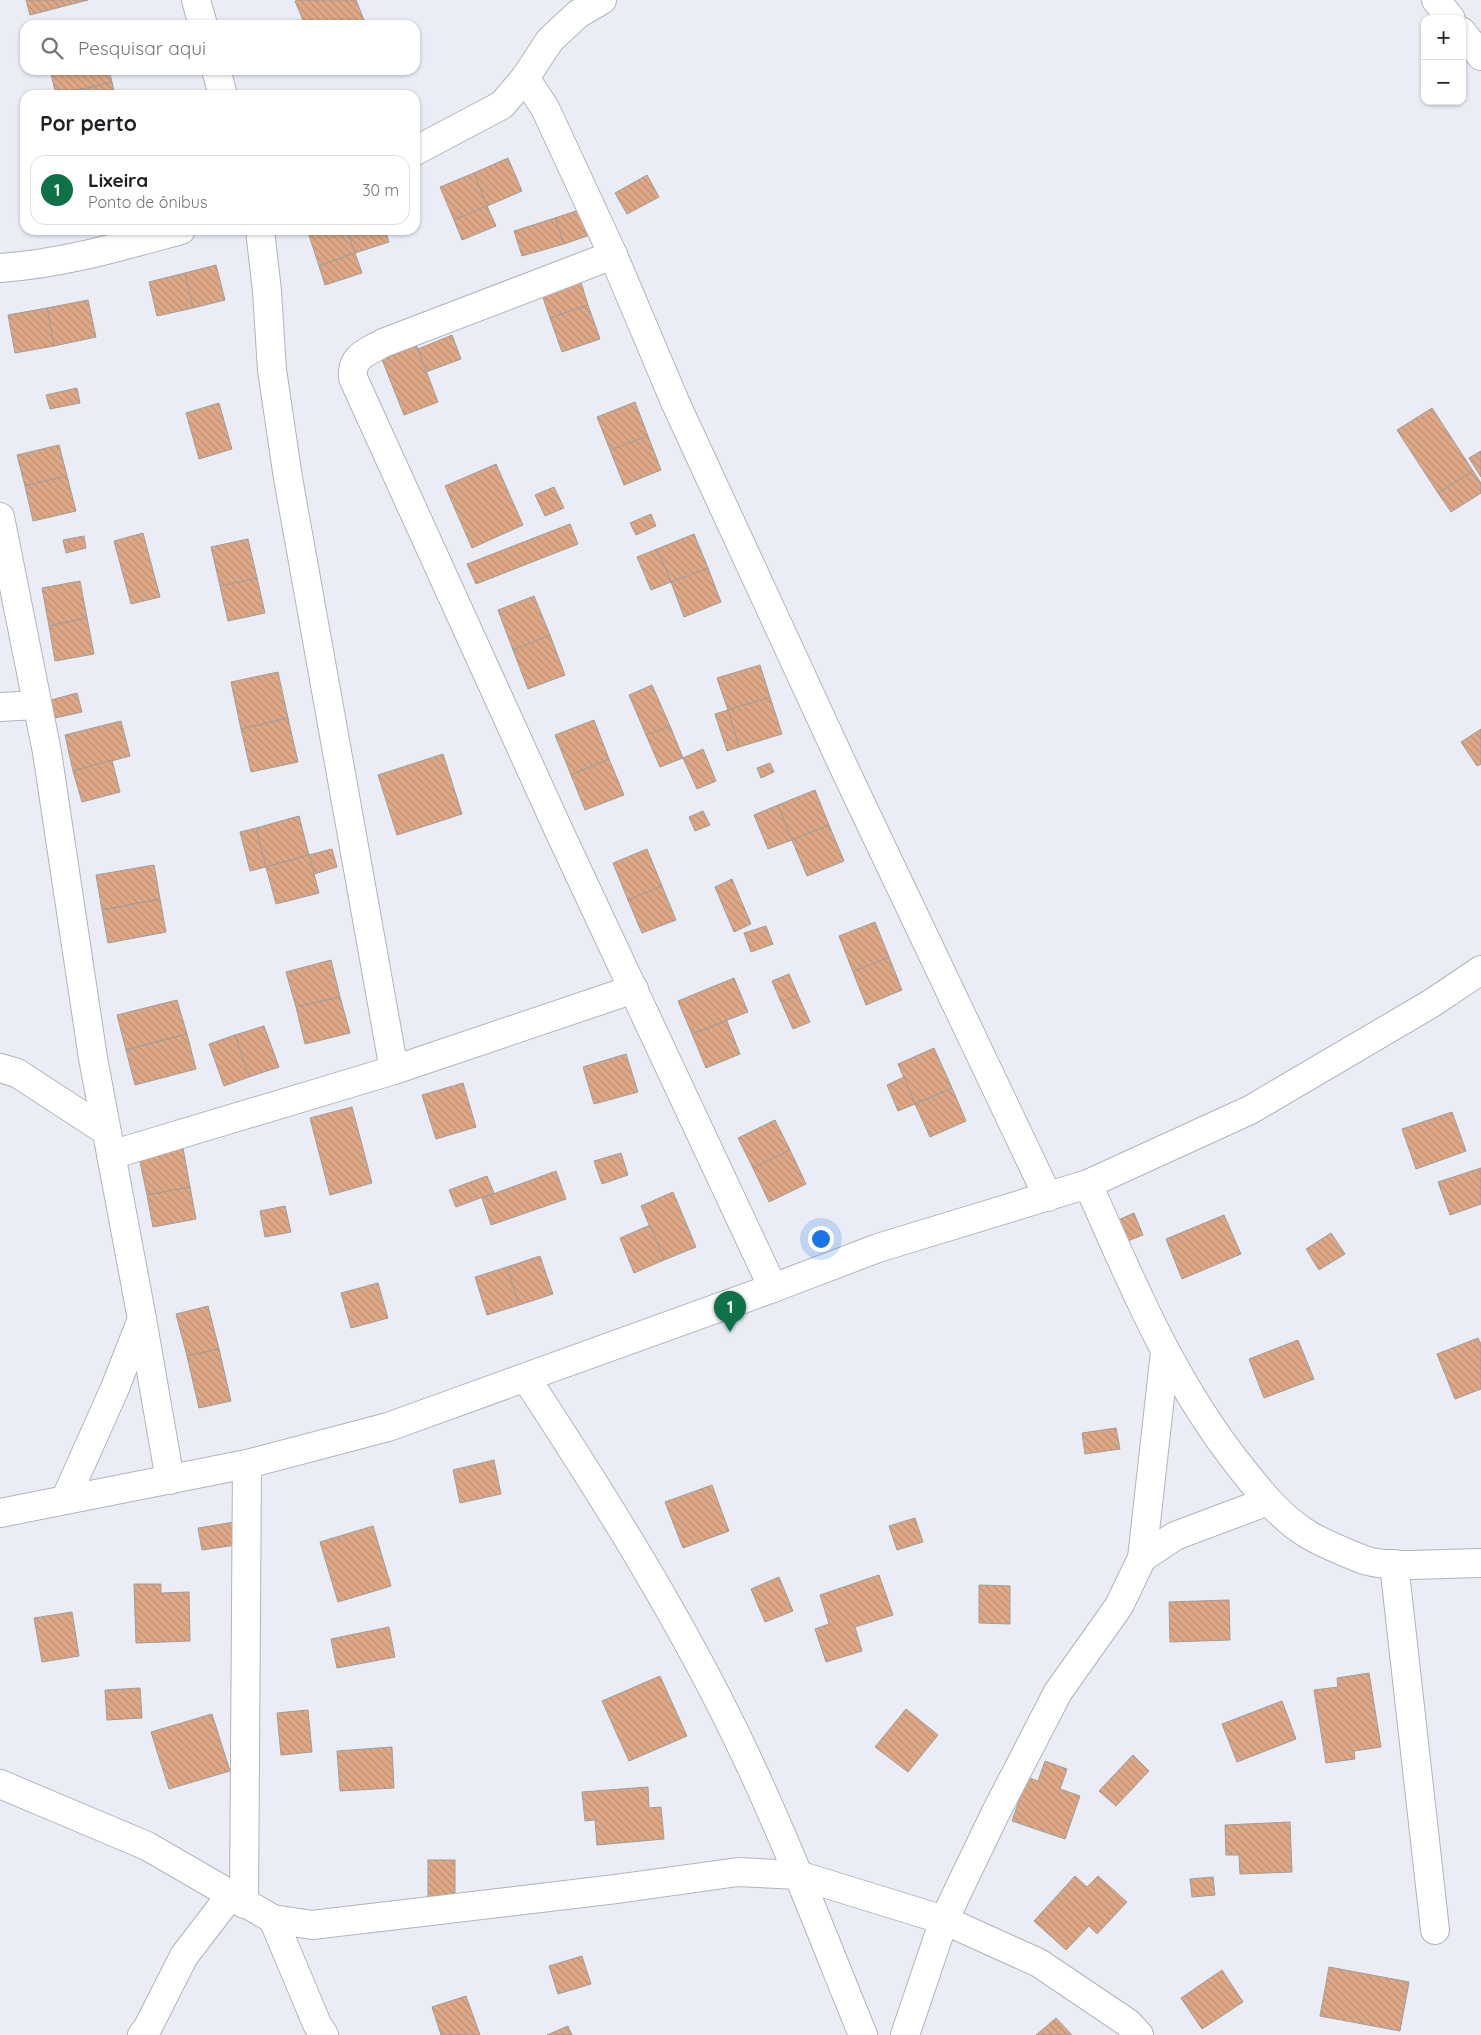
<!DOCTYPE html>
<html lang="pt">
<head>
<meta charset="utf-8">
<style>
	body { margin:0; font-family:Quicksand,sans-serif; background:#f6f6f6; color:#202124 }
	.controls { position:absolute; right:15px; top:15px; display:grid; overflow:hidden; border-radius:10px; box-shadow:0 1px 4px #0004 }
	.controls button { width:45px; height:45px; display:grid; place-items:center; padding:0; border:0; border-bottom:1px solid #e0e0e0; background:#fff; color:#202124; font:25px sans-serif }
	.you { position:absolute; left:820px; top:1238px; width:18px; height:18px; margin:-12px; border:4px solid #fff; border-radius:50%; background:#1a73e8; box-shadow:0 0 0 8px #1a73e833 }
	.badge { display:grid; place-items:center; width:32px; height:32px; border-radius:50%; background:#0f7147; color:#fff; font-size:16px; font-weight:700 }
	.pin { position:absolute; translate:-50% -41px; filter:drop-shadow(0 1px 2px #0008) }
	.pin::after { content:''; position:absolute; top:26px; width:18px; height:15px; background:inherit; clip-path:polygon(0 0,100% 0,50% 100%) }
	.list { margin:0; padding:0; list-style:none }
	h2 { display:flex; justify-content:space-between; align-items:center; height:65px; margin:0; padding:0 20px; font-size:21px }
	h2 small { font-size:16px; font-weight:400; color:#757577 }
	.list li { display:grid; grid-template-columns:32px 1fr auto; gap:15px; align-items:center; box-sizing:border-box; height:70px; margin:0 10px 10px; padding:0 10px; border:1px solid #e0e0e0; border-radius:15px }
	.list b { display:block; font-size:19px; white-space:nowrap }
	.list p { margin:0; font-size:16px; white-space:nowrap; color:#757577 }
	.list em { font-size:16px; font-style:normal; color:#757577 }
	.icon { flex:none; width:28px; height:28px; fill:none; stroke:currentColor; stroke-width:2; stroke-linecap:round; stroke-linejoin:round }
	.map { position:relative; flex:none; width:1481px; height:2035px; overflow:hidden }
	.search { position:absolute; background:#fff; box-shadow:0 1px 4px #0004; left:20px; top:20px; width:400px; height:55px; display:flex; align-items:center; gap:12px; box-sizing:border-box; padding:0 18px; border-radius:15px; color:#757577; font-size:19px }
	.panel { position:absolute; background:#fff; box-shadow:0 1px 4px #0004; left:20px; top:90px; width:400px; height:145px; border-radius:15px }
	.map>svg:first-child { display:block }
	.building { fill:url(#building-back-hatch); stroke:#a39c97 }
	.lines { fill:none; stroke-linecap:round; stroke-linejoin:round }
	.street-casing { stroke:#b1b4bb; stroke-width:30 }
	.secondary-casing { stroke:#b1b4bb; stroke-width:30 }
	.street { stroke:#fff; stroke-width:28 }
	.secondary { stroke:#fff; stroke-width:28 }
</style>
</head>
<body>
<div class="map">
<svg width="1481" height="2035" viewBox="0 0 1481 2035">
	<defs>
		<pattern id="building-back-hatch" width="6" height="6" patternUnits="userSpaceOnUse" patternTransform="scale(1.25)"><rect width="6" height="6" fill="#dea886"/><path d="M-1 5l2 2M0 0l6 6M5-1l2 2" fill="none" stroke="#be9073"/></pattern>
	</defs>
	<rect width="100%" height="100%" fill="#eaedf5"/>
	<!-- building -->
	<g class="building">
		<polygon points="26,0 88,0 30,15"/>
		<polygon points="298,0 356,0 366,25 305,25 295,1"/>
		<polygon points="50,70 109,70 112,82 56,95"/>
		<polygon points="112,82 115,95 60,95"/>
		<polygon points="508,158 522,191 487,206 474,173"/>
		<polygon points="474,173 487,206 454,220 440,187"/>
		<polygon points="647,175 659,197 627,214 615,193"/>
		<polygon points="487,206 496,226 462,240 454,220"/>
		<polygon points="582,209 590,235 564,244 555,218"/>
		<polygon points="555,218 564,244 522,256 514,231"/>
		<polygon points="315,230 347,230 355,253 319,266 308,232"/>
		<polygon points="347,230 385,230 389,242 355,253"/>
		<polygon points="355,253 362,273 325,285 319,266"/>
		<polygon points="216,265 225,300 193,308 185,273"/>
		<polygon points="185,273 193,308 157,316 149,282"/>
		<polygon points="579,276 588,305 550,318 540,289"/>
		<polygon points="88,300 96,337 54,346 47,308"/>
		<polygon points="588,305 600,339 562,352 550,318"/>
		<polygon points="47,308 54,346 15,353 8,315"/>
		<polygon points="452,335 461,359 426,372 418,349"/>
		<polygon points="414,339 438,402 404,415 379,352"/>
		<polygon points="77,388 80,403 50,409 46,395"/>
		<polygon points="635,402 648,436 610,450 597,417"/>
		<polygon points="219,403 232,449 199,459 186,413"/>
		<polygon points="1432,408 1473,471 1438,493 1397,430"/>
		<polygon points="648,436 661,470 624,485 610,450"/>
		<polygon points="59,445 67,476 25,486 17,455"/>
		<polygon points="1481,451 1481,477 1469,458"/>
		<polygon points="496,464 523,525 472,548 445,486"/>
		<polygon points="1473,471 1481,483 1481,493 1451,512 1438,493"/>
		<polygon points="67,476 76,511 33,521 25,486"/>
		<polygon points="554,487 564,508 545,516 535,495"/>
		<polygon points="651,514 656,526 636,535 630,523"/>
		<polygon points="570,524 578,544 476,584 467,564"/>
		<polygon points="143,533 160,597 131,604 114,541"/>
		<polygon points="694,534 708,568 671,582 657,549"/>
		<polygon points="84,536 86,548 66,553 63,540"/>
		<polygon points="248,539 257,578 220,586 211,547"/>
		<polygon points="657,549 671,582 651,590 637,557"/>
		<polygon points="708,568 721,602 684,617 671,582"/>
		<polygon points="257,578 265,613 228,621 220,586"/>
		<polygon points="80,581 87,618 49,626 42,588"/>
		<polygon points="534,596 550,635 513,650 498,610"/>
		<polygon points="87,618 94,654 55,661 49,626"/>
		<polygon points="550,635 565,675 528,689 513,650"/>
		<polygon points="760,665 770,697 728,710 717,678"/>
		<polygon points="278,672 288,718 241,729 231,682"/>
		<polygon points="652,685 670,726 646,735 629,695"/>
		<polygon points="77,693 82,712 55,718 51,700"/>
		<polygon points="770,697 782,734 739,747 728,710"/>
		<polygon points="728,710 739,747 727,751 715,714"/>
		<polygon points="288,718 298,762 251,772 241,729"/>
		<polygon points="594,720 609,759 571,775 555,735"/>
		<polygon points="121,721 130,756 73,771 65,735"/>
		<polygon points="670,726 683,758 660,767 646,735"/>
		<polygon points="1481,729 1481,764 1477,766 1461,742"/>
		<polygon points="703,749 716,781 697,789 683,758"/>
		<polygon points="443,754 462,814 397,835 378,775"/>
		<polygon points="609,759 624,795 585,810 571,775"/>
		<polygon points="112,760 120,792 82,802 73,771"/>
		<polygon points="770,763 774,772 761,778 757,768"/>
		<polygon points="815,790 829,825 792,840 778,805"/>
		<polygon points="778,805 792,840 768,849 754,815"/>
		<polygon points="703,811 710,825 695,831 689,817"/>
		<polygon points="299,816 309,855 266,867 256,828"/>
		<polygon points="829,825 844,861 807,876 792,840"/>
		<polygon points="256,828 266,867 250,871 240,832"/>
		<polygon points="332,849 337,867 314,874 309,855"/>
		<polygon points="647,849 662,886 628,900 613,863"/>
		<polygon points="309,855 319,893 276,904 266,867"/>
		<polygon points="154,865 160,899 102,910 96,875"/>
		<polygon points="732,879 751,924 734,932 715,887"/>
		<polygon points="662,886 676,920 642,933 628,900"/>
		<polygon points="160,899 166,932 108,943 102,910"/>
		<polygon points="875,922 889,957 853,972 839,936"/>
		<polygon points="766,926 773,944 751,952 744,933"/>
		<polygon points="889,957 902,990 866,1005 853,972"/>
		<polygon points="331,960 340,997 296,1007 286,972"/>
		<polygon points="789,974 798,995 781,1002 772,981"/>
		<polygon points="734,978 748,1012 692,1034 678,1001"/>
		<polygon points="798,995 810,1022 793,1029 781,1002"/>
		<polygon points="340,997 350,1033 305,1044 296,1007"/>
		<polygon points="177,1000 187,1034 126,1050 117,1015"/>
		<polygon points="727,1021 740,1054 706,1068 692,1034"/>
		<polygon points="264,1026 279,1067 249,1077 235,1035"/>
		<polygon points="187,1034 196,1069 135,1085 126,1050"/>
		<polygon points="235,1035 249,1077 224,1086 209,1044"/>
		<polygon points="934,1048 952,1088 915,1104 898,1064"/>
		<polygon points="626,1054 638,1092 594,1104 583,1067"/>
		<polygon points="904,1077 915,1104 898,1111 887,1085"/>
		<polygon points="463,1083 476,1127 436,1139 422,1095"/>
		<polygon points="952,1088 966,1121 930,1137 915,1104"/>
		<polygon points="352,1107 372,1183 330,1195 310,1118"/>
		<polygon points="1452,1112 1466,1151 1416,1169 1402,1129"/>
		<polygon points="775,1120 790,1150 753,1168 738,1138"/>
		<polygon points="183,1148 190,1187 147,1195 139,1157"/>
		<polygon points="790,1150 806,1184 769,1202 753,1168"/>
		<polygon points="621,1153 628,1175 602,1184 594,1161"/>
		<polygon points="1481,1168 1481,1204 1450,1215 1438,1182"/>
		<polygon points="556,1171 566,1199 491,1225 482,1198"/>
		<polygon points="487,1176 494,1193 456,1207 449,1190"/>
		<polygon points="190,1187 196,1219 153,1227 147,1195"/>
		<polygon points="673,1192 696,1247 664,1260 641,1206"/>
		<polygon points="285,1206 291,1232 265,1237 260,1211"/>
		<polygon points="1134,1213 1143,1235 1125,1242 1116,1221"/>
		<polygon points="1224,1215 1241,1254 1182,1279 1166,1239"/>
		<polygon points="650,1225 664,1260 634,1273 620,1238"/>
		<polygon points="1331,1233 1345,1254 1319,1270 1306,1249"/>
		<polygon points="540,1256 553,1294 519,1305 507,1267"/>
		<polygon points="507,1267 519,1305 487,1315 475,1277"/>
		<polygon points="378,1283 388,1318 351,1328 341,1293"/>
		<polygon points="208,1306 219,1349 187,1356 176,1314"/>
		<polygon points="1478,1338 1481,1344 1481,1389 1455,1399 1437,1354"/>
		<polygon points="1298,1340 1314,1379 1264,1398 1249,1359"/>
		<polygon points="219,1349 231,1401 199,1408 187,1356"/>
		<polygon points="1116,1428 1120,1449 1085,1454 1082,1433"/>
		<polygon points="494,1460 501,1494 460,1503 453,1470"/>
		<polygon points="712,1485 729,1531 683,1548 665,1502"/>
		<polygon points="915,1518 923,1542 897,1550 889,1526"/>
		<polygon points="240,1521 243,1544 202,1550 198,1528"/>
		<polygon points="373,1526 391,1586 338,1602 320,1542"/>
		<polygon points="879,1575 893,1615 855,1627 862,1651 826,1662 815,1629 829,1624 820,1595"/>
		<polygon points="779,1577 793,1611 765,1622 751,1589"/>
		<polygon points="134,1584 161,1584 161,1593 189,1592 190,1641 136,1643"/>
		<polygon points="979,1585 1010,1586 1010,1624 979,1623"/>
		<polygon points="1229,1600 1230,1640 1170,1642 1169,1602"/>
		<polygon points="72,1612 79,1656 42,1662 34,1618"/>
		<polygon points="389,1627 395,1657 337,1668 331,1639"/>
		<polygon points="1369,1673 1381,1747 1354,1751 1355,1759 1326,1763 1314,1690 1338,1687 1337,1678"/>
		<polygon points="660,1676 687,1736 629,1761 602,1701"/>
		<polygon points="140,1688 142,1718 107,1720 105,1690"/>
		<polygon points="1282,1701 1296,1739 1237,1762 1222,1724"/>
		<polygon points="906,1709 938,1735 908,1772 875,1747"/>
		<polygon points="308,1710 312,1752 281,1755 277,1713"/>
		<polygon points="212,1714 230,1771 169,1789 151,1732"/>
		<polygon points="392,1747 394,1788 340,1791 337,1751"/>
		<polygon points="1133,1755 1149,1771 1116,1806 1099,1791"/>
		<polygon points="1045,1761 1067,1769 1060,1789 1080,1796 1065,1839 1012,1821 1027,1777 1038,1781"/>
		<polygon points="648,1787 649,1808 661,1807 664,1839 597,1845 595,1820 585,1821 582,1792"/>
		<polygon points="1290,1822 1292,1872 1240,1874 1239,1855 1226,1855 1225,1825"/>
		<rect x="428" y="1860" width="27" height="39"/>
		<polygon points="1075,1876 1087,1887 1098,1876 1127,1902 1097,1934 1089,1926 1066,1950 1034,1921"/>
		<polygon points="1213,1877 1215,1895 1192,1897 1190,1879"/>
		<polygon points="582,1956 591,1984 558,1994 549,1966"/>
		<polygon points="1329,1967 1409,1982 1400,2031 1320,2016"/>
		<polygon points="1222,1970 1243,2002 1202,2029 1181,1998"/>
		<polygon points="466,1996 480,2035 441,2035 432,2007"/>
		<polygon points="1056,2018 1072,2035 1036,2035"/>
		<polygon points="568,2026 572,2035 547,2035"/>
	</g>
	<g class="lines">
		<!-- street casing -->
		<g class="street-casing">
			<g id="street">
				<polyline points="196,0 203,25"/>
				<polyline points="216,70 223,95"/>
				<polyline points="525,78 545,108 613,255 676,404 845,770 1048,1197"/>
				<polyline points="415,151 502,105 525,78 550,40 578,14 602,0"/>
				<polyline points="260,230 267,291 272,370 288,478 394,1070"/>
				<path d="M613,255L383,343C366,353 351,356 353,378L559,831L773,1288"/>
				<path d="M0,268C62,264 122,246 181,230"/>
				<polyline points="0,517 47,752 93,1058 142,1319 170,1480"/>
				<polyline points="0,707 37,705"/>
				<polyline points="0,1068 17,1073 106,1131"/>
				<polyline points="111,1155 394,1070 634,989"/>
				<path d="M1088,1184C1132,1284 1173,1383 1242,1469C1261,1493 1282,1519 1309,1535C1322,1543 1349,1554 1364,1560C1392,1569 1450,1563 1481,1563"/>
				<path d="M526,1378C606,1500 684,1624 746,1756C789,1847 825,1942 863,2035"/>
				<polyline points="65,1500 115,1388 142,1319"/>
				<polyline points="1142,1558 1175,1536 1268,1501"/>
				<polyline points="1394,1564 1435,1930"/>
				<polyline points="0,1784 147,1846 273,1919 312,1925 616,1889 738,1872 798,1875 944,1920 1039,1963 1128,2023 1139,2035"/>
				<polyline points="244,1904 247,1464"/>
				<polyline points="273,1919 317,2024 324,2035"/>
				<polyline points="142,2035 147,2029 184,1956 230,1896"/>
				<polyline points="905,2035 944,1920 996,1812 1058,1692 1119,1606 1142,1558 1165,1352"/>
			</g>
		</g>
		<!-- secondary casing -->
		<g class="secondary-casing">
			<g id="secondary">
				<polyline points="1436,0 1451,19"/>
				<polyline points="1462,32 1481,56"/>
				<polyline points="0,1513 247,1464 388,1427 773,1288 878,1248 1088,1184 1250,1110 1432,1003 1481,970"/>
			</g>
		</g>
		<!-- street -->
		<use href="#street" class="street"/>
		<!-- secondary -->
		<use href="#secondary" class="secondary"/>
	</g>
</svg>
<div class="controls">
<button>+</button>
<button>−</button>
</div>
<div class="you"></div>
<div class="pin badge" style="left:730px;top:1332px">1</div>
<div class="search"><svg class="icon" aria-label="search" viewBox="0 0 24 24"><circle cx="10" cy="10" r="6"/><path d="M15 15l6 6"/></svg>Pesquisar aqui</div>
<section class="panel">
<h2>Por perto<small></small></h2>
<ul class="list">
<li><span class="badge">1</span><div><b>Lixeira</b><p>Ponto de ônibus</p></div><em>30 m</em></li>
</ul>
</section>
</div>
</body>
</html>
